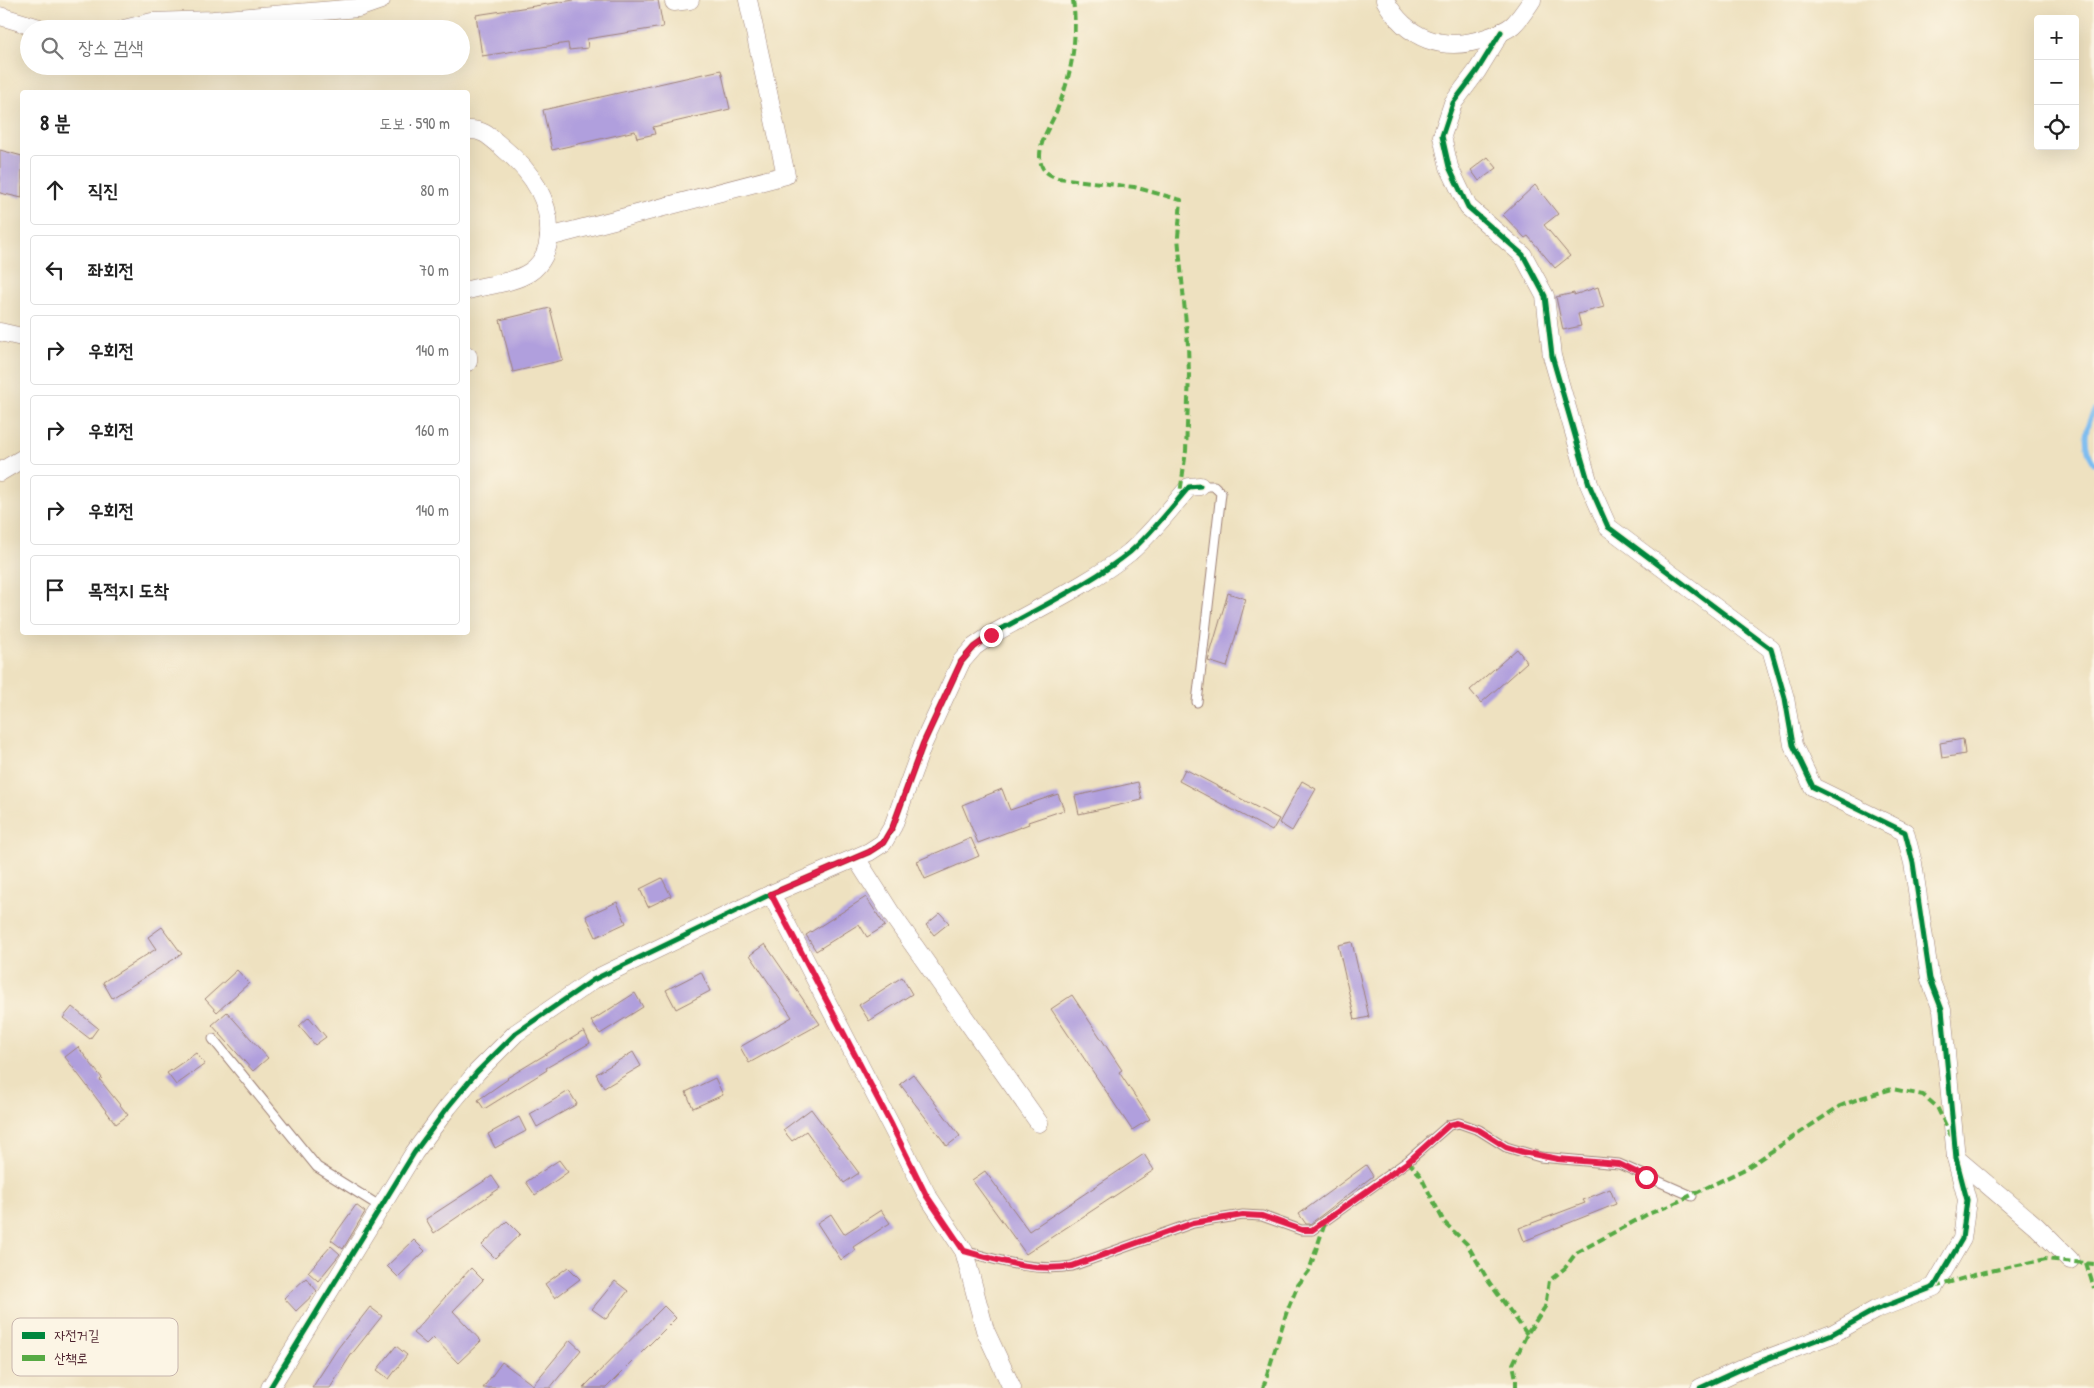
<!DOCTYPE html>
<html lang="ko">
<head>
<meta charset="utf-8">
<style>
	body { margin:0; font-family:"Patrick Hand","Poor Story",sans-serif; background:#f2f2f2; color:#222 }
	.controls { position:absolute; right:15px; top:15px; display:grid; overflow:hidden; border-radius:5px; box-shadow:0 5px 20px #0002 }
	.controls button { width:45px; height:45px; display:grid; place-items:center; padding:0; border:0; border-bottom:1px solid #e0e0e0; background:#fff; color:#222; font:25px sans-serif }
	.stop { position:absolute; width:15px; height:15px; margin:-11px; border:4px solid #e11d48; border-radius:50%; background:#fff }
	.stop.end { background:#e11d48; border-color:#fff; box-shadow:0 1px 5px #0008 }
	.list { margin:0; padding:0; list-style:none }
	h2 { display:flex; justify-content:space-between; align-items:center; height:65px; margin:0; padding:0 20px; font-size:21px }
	h2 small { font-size:16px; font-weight:400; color:#767676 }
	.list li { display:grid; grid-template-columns:32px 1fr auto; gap:15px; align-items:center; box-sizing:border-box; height:70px; margin:0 10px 10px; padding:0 10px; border:1px solid #e0e0e0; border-radius:5px }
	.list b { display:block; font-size:19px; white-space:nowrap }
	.list em { font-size:16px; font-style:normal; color:#767676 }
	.icon { flex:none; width:28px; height:28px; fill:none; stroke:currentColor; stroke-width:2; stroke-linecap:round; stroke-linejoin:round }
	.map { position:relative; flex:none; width:2094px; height:1388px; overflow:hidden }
	.search { position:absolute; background:#fff; box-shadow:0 5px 20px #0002; left:20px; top:20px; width:450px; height:55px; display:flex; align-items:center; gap:12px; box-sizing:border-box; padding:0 18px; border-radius:28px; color:#767676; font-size:19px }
	.panel { position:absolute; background:#fff; box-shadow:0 5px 20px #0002; left:20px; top:90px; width:450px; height:545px; border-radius:5px }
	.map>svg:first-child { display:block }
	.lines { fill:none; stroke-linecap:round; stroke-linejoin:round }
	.stream { stroke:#7bbcf0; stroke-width:5 }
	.building { fill:#b09fdd }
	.service-casing { stroke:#9c8076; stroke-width:11 }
	.minor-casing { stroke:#9c8076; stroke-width:19 }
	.service { stroke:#fff; stroke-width:9 }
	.minor { stroke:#fff; stroke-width:18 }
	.quiet { stroke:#57aa44; stroke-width:4; stroke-dasharray:8 4; stroke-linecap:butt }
	.cycleway-casing { stroke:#fcf5e5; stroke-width:8 }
	.cycleway { stroke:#00873e; stroke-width:5 }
	.route { stroke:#e11d48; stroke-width:6 }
	.key { fill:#fcf5e5; stroke:#c7b5ad; stroke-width:1 }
	.key-label { font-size:14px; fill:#4a1f2b }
</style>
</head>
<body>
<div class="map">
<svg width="2094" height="1388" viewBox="0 0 2094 1388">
	<rect width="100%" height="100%" fill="#fcf5e5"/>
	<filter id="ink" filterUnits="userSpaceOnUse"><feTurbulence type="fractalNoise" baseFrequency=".02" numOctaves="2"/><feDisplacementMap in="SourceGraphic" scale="10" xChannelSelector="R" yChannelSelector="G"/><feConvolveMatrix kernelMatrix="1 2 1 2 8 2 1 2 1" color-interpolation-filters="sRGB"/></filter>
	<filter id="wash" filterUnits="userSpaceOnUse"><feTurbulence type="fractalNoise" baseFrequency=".0096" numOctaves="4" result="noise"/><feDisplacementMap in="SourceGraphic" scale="20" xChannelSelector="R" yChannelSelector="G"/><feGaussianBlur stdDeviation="1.12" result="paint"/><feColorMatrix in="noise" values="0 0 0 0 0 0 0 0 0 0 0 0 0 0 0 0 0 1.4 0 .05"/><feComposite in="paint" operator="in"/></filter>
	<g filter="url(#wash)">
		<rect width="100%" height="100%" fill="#eee1c0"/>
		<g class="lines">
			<!-- stream -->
			<path class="stream" d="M2094,411C2084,427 2083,447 2094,463"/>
		</g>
		<g id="blocks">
			<!-- building -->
			<g class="building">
				<polygon points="574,0 658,0 663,27 587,39 588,48 569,50 568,43 482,56 476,15"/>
				<polygon points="721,70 730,109 653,127 655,134 637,138 635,131 552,150 543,110"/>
				<polygon points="0,150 22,156 22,198 0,193"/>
				<polygon points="1488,157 1497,168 1479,181 1471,170"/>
				<polygon points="1535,185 1558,214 1544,225 1570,256 1555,268 1528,236 1525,238 1503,215"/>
				<polygon points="1598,287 1604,307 1578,314 1581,326 1563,330 1556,297 1574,293 1574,295"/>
				<polygon points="550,308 563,360 513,372 500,320"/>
				<polygon points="1228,593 1246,599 1227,667 1208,661"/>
				<polygon points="1517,649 1527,662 1481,703 1470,690"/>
				<polygon points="1963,739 1965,754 1942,758 1940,743"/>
				<polygon points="1185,769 1279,819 1272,831 1179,781"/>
				<polygon points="1302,781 1316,789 1292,831 1279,823"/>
				<polygon points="1138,782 1142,800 1079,814 1075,796"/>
				<polygon points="1002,789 1010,810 1058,794 1064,810 1028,822 1029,824 978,843 962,805"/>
				<polygon points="971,838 979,856 925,879 917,861"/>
				<polygon points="662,878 671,896 648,907 640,889"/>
				<polygon points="866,897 885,926 867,937 859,924 816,951 806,935"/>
				<polygon points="617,902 626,923 596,937 586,916"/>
				<polygon points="940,913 949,923 934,935 926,925"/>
				<polygon points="162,927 182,954 112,998 103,982 156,949 148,937"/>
				<polygon points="1352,942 1369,1017 1355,1020 1338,945"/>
				<polygon points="765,944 820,1024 749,1063 740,1047 792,1017 750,955"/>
				<polygon points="237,970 249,983 217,1012 205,999"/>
				<polygon points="701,972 710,991 676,1009 666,990"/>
				<polygon points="902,977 912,994 869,1021 859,1005"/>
				<polygon points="635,993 643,1007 600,1034 591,1021"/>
				<polygon points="1072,995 1122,1070 1119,1072 1150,1119 1132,1130 1051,1009"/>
				<polygon points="72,1007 98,1028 90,1039 63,1018"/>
				<polygon points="227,1012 268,1058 253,1071 212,1025"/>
				<polygon points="309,1017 326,1037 315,1045 299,1026"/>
				<polygon points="584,1031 590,1043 546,1068 547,1070 484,1109 478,1100 508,1079 507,1078"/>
				<polygon points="78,1047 102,1078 100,1080 128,1115 116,1124 65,1057"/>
				<polygon points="633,1052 641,1066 604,1088 596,1074"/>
				<polygon points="196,1053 205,1064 176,1085 167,1073"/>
				<polygon points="913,1074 960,1136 947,1146 900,1084"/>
				<polygon points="715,1078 723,1095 693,1108 686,1092"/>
				<polygon points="569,1091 577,1104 537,1127 530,1114"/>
				<polygon points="811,1109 859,1173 844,1183 806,1131 792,1141 783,1130"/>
				<polygon points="519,1117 526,1131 495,1148 488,1134"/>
				<polygon points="1144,1154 1154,1170 1026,1254 972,1180 985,1171 1029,1231"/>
				<polygon points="559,1160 568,1172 535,1195 526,1182"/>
				<polygon points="1366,1165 1373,1176 1310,1224 1306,1224 1299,1214"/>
				<polygon points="492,1176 500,1188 434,1233 426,1219"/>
				<polygon points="1610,1189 1616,1204 1524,1241 1519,1228 1585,1203 1583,1200"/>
				<polygon points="356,1205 365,1212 343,1249 331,1240"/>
				<polygon points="881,1210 890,1223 853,1247 855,1250 841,1260 817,1223 831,1214 844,1234"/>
				<polygon points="507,1221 520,1234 495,1258 482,1245"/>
				<polygon points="414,1240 425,1251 398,1277 387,1266"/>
				<polygon points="331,1246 340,1254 318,1281 308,1272"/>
				<polygon points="568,1267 580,1279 555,1298 545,1284"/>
				<polygon points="471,1268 483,1280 453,1311 481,1341 458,1363 433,1337 426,1344 413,1333"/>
				<polygon points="306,1278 317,1291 296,1311 284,1298"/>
				<polygon points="615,1281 628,1291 606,1319 592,1309"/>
				<polygon points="664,1306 676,1318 606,1388 583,1388"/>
				<polygon points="370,1307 382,1316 351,1355 330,1388 312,1388 338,1348"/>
				<polygon points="570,1340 581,1350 550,1388 483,1388 502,1362 533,1385"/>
				<polygon points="396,1346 407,1355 389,1379 377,1370"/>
			</g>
		</g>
	</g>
	<g filter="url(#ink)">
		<use href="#blocks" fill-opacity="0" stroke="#9c8076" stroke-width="1"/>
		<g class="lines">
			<!-- service casing -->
			<g class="service-casing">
				<g id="service">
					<polyline points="1197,702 1221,493 1214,486 1200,486"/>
					<polyline points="213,1039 317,1167 381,1207"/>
					<path d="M964,1251C1001,1261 1034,1272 1072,1266L1193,1223L1243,1215L1262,1216L1301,1230H1312L1408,1161L1449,1125L1459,1123L1479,1130L1506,1147L1540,1157L1619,1164L1692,1196"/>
				</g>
			</g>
			<!-- minor casing -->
			<g class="minor-casing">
				<g id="minor">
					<path d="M1385,0C1406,39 1444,53 1486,38C1495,35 1506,31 1513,25C1521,17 1526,9 1532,0"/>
					<polyline points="674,2 690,0"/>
					<polyline points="0,16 43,29"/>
					<polyline points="124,29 152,22 213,20 358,8 381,0"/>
					<polyline points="1501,32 1477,71 1453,103 1442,136 1449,167 1468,207 1523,255 1545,296 1552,356 1589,484 1608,527 1771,649 1785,698 1793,745 1813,787 1905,832 1913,863 1930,979 1942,1010 1956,1158 1967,1200 1962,1239 1934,1287 1875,1310 1832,1334 1748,1366 1700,1388"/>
					<path d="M468,130C484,129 491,138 503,148C530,170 551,200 549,236C548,250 542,264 530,272C513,283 487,285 468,290"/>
					<polyline points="549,237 786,175 748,0"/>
					<polyline points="0,332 22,337"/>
					<polyline points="468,356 468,362"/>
					<polyline points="0,472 22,459"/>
					<polyline points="856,858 891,913 1039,1123"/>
					<polyline points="771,894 927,1195 964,1251 985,1330 1012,1388"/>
					<polyline points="1956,1158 2036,1226 2070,1260"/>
					<path d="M270,1388L414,1153L448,1107L477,1072L516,1033L593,980L771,894L869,852L883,843L893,826L923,744L961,662L974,647L991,635C1034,610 1092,583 1130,552C1152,533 1170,509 1189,487L1200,486"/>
				</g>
			</g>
			<!-- service -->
			<use href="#service" class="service"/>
			<!-- minor -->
			<use href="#minor" class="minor"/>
			<!-- quiet -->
			<g class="quiet">
				<path d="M1073,0C1078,38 1072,74 1057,110C1051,125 1040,139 1040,156C1040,169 1046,174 1058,178L1134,187L1181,200L1178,237L1188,345L1189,375L1186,451L1180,494"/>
				<polyline points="1408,1161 1420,1175 1444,1222 1467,1244 1489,1282 1527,1334"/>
				<polyline points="2086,1263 2094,1288"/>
				<polyline points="1934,1287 1981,1273 2046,1259 2094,1264"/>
				<polyline points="1263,1388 1287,1311 1298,1285 1309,1271 1326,1220"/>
				<polyline points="1516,1388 1516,1379 1513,1364 1527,1334 1545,1307 1549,1281 1565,1268 1576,1253 1648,1214 1669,1206 1745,1169 1840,1106 1861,1098 1892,1089 1923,1095 1937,1107 1951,1136"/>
			</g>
			<!-- cycleway casing -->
			<g class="cycleway-casing">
				<g id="cycleway">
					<polyline points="1501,32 1477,71 1453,103 1442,136 1449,167 1468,207 1523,255 1545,296 1552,356 1589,484 1608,527 1771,649 1785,698 1793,745 1813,787 1905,832 1913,863 1930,979 1942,1010 1956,1158 1967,1200 1962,1239 1934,1287 1875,1310 1832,1334 1748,1366 1700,1388"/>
					<path d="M270,1388L414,1153L448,1107L477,1072L516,1033L593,980L771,894L869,852L883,843L893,826L923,744L961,662L974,647L991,635C1034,610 1092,583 1130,552C1152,533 1170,509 1189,487L1200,486"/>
				</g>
			</g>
			<!-- cycleway -->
			<use href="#cycleway" class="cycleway"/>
		</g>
	</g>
	<g class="lines" filter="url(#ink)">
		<!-- route -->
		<path class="route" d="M991,635L974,647L961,662L923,744L893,826L883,843L869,852L771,894L892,1126L926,1195L964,1251C1001,1261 1034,1272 1072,1266L1193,1223L1243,1215L1262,1216L1302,1230H1312L1408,1162L1449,1125L1458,1123L1479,1130L1506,1147L1523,1152L1558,1159L1619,1164L1646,1177"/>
	</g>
	<!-- legend -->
	<rect x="12" y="1318" width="166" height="58" rx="8" class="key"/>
	<rect x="22" y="1332" width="23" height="7" fill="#00873e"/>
	<rect x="22" y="1355" width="23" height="6" fill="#57aa44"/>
	<g class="key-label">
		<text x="54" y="1340">자전거길</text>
		<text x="54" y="1363">산책로</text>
	</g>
</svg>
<div class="controls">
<button>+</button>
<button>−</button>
<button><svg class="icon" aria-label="locate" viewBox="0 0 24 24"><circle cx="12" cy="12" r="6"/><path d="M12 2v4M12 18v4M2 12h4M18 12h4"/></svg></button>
</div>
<div class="stop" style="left:1646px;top:1177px"></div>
<div class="stop end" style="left:991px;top:635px"></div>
<div class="search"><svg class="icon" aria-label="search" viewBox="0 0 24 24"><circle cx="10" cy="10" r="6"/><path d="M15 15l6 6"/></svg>장소 검색</div>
<section class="panel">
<h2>8 분<small>도보 · 590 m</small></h2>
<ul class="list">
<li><svg class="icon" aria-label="ahead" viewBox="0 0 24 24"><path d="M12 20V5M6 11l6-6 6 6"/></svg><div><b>직진</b></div><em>80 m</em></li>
<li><svg class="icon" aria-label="left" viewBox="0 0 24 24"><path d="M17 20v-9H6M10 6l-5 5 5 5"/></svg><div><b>좌회전</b></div><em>70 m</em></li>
<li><svg class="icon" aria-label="right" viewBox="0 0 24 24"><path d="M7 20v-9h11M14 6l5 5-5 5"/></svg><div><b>우회전</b></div><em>140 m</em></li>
<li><svg class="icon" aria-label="right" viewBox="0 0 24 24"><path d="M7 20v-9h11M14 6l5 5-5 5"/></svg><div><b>우회전</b></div><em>160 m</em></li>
<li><svg class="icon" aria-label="right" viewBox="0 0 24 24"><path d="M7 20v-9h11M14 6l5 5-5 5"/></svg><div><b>우회전</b></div><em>140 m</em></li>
<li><svg class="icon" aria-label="arrive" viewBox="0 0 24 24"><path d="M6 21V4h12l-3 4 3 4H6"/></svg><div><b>목적지 도착</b></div></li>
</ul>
</section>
</div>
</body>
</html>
